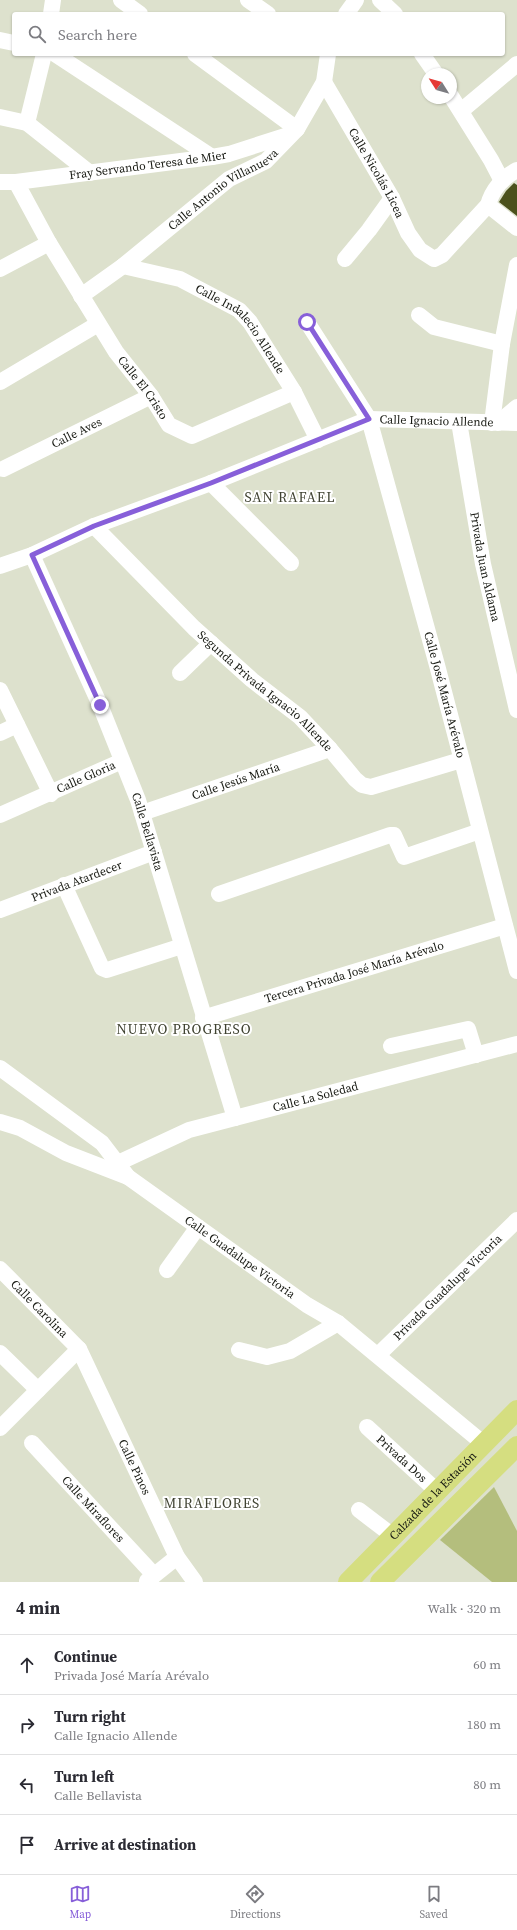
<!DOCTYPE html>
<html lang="en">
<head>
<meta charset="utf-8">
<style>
	body { margin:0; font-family:"Source Serif 4",serif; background:#f7f7f7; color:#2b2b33 }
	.compass { position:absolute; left:421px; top:68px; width:36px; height:36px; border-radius:50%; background:#fff; box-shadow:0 1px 3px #0004; rotate:307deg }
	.stop { position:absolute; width:12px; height:12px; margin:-9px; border:3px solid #875fd9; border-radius:50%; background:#fff }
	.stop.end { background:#875fd9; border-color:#fff; box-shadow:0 1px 4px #0008 }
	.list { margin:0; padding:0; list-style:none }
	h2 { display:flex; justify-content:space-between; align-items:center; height:52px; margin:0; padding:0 16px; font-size:17px }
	h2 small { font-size:13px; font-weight:400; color:#7c7c81 }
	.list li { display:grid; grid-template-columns:26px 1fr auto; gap:12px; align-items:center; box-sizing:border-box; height:60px; padding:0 16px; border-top:1px solid #e1e1e2 }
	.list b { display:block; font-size:15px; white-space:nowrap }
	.list p { margin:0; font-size:13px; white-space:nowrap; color:#7c7c81 }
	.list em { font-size:13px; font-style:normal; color:#7c7c81 }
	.icon { flex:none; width:22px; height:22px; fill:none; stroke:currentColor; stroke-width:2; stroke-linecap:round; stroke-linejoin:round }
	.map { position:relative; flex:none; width:517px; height:1582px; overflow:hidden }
	.search { position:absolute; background:#fff; box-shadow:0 1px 3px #0004; left:12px; right:12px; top:12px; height:44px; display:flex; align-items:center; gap:10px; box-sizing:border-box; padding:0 14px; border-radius:4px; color:#7c7c81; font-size:15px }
	.sheet { height:292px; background:#fff }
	nav { display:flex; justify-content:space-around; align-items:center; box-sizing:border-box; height:56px; border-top:1px solid #e1e1e2; background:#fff; font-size:11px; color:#7c7c81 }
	nav a { display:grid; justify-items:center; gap:2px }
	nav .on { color:#875fd9 }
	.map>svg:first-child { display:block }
	.green { fill:#b4be7d }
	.building { fill:#4b511c }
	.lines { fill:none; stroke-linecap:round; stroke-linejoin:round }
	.minor { stroke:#fff; stroke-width:16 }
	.major { stroke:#d5de80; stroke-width:20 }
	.route { stroke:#875fd9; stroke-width:5 }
	.labels { text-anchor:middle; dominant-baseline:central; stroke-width:4; stroke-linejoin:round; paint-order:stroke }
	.street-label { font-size:12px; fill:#171912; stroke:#fff }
	.quarter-label { font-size:14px; letter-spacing:1px; fill:#3f4231; stroke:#fff }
</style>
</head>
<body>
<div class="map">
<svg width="517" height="1582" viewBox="0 0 517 1582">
	<rect width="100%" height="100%" fill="#dde1cd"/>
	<!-- green -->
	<polygon class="green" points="494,1487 517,1531 517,1582 492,1582 440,1540"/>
	<!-- building -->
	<polygon class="building" points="514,183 517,185 517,216 499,202 506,191"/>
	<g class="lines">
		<!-- minor -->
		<g class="minor">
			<polyline points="121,0 140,14"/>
			<polyline points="248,0 268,14"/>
			<polyline points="380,0 395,14"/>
			<polyline points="51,14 53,0"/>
			<polyline points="346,14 356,0"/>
			<polyline points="0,40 14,43"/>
			<polyline points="55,54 212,157"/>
			<polyline points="195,54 297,129"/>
			<polyline points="422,54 436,74"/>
			<path id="s1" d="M324,82L392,198L408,233L420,250L434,259L442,255L488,205C492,190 503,177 517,170"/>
			<polyline points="451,96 491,160 502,181"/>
			<polyline points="461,111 517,64"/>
			<polyline points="0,117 27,123 90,173"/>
			<polyline points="27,123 44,54"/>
			<path id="s2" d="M0,182H16L212,157L229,154L291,134"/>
			<path id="s3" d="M16,182L49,243L116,352L151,396L169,425L192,436L294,392"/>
			<polyline points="488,205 517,228"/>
			<polyline points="345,259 369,230 392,198"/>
			<path id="s4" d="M123,266L180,279L239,310L250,322L294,392L318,440"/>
			<polyline points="0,269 49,243"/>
			<path id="s5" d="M81,296L123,266L229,179L266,161L297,129L324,82L328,54"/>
			<polyline points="419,315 434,327 502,344"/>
			<path id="s6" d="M307,322L369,419L437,665L517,971"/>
			<polyline points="0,382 98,324"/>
			<path id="s7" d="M459,422L483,564L517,710"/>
			<polyline points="492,423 502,344 517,265"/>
			<polyline points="498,423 517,407"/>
			<path id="s8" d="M3,469L151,396"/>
			<polyline points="211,483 291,563"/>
			<path id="s9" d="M94,526L194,628L252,680L300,717L330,749L355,779L362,785L371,787L461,760"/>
			<path id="s10" d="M32,555L100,705L138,800L235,1118"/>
			<path id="s11" d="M0,566L32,555L94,526L211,483L369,419L517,423"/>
			<polyline points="180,673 211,643"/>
			<polyline points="0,690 51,794"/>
			<polyline points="0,733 17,725"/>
			<path id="s12" d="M142,813L330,749"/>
			<path id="s13" d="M0,815L122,761"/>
			<polyline points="64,885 102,968 107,970 182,946"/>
			<polyline points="219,894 390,835 394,835 404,857 480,831"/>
			<path id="s14" d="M0,910L154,852"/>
			<path id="s15" d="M203,1018L505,926"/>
			<polyline points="391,1046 468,1029 476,1055"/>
			<path id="s16" d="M0,1068L102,1143L128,1177L307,1305L338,1323L484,1444"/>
			<polyline points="0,1122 20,1128 66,1153 128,1177"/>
			<path id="s17" d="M118,1163L189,1130L517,1044"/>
			<path id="s18" d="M0,1269L79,1349L177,1557L195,1582"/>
			<polyline points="167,1270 198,1227"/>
			<polyline points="239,1350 267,1357 290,1351 338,1323"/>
			<polyline points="0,1353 38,1390"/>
			<path id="s19" d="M378,1355L517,1220"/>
			<path id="s20" d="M367,1427L437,1491"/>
			<polyline points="0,1428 79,1349"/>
			<path id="s21" d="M32,1443L154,1575"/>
			<polyline points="359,1510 393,1536"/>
			<polyline points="147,1581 177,1557"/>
		</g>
		<!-- major -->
		<g class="major">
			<path id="s22" d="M348,1582L517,1410"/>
			<polyline points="380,1582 517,1446"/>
		</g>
	</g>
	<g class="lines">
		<!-- route -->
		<polyline class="route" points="100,705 32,555 94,526 211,483 369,419 307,322"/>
	</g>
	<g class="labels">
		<!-- street labels -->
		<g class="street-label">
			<text stroke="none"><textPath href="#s2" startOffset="149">Fray Servando Teresa de Mier</textPath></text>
			<text stroke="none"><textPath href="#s1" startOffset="105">Calle Nicolás Licea</textPath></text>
			<text stroke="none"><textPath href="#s5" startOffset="178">Calle Antonio Villanueva</textPath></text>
			<text stroke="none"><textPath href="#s4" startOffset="139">Calle Indalecio Allende</textPath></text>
			<text stroke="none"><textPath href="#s3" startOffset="242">Calle El Cristo</textPath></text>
			<text stroke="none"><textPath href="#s11" startOffset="465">Calle Ignacio Allende</textPath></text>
			<text stroke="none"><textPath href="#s8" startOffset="82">Calle Aves</textPath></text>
			<text stroke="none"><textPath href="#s7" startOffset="147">Privada Juan Aldama</textPath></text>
			<text stroke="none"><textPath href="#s9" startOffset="238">Segunda Privada Ignacio Allende</textPath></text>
			<text stroke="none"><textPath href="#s6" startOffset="401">Calle José María Arévalo</textPath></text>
			<text stroke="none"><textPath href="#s13" startOffset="94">Calle Gloria</textPath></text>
			<text stroke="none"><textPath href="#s12" startOffset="99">Calle Jesús María</textPath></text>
			<text stroke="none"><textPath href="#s10" startOffset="300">Calle Bellavista</textPath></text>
			<text stroke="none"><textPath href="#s14" startOffset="82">Privada Atardecer</textPath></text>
			<text stroke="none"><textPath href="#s15" startOffset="158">Tercera Privada José María Arévalo</textPath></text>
			<text stroke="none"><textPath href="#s17" startOffset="209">Calle La Soledad</textPath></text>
			<text stroke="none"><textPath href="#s16" startOffset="307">Calle Guadalupe Victoria</textPath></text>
			<text stroke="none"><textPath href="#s19" startOffset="97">Privada Guadalupe Victoria</textPath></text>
			<text stroke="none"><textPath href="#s18" startOffset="56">Calle Carolina</textPath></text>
			<text stroke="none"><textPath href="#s20" startOffset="47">Privada Dos</textPath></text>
			<text stroke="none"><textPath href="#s18" startOffset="243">Calle Pinos</textPath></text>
			<text stroke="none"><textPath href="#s22" startOffset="121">Calzada de la Estación</textPath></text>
			<text stroke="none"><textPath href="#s21" startOffset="90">Calle Miraflores</textPath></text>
		</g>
		<!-- quarter labels -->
		<g class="quarter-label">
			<text x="290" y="497">SAN RAFAEL</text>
			<text x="184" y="1029">NUEVO PROGRESO</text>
			<text x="212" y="1503">MIRAFLORES</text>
		</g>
	</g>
</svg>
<svg class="compass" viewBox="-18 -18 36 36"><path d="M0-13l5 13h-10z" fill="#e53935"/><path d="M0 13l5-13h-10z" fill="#7c7c81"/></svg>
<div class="stop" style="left:307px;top:322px"></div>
<div class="stop end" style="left:100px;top:705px"></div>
<div class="search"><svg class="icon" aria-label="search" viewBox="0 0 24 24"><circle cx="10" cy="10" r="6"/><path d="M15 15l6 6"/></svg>Search here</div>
</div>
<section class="sheet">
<h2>4 min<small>Walk · 320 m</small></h2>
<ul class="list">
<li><svg class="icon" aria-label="ahead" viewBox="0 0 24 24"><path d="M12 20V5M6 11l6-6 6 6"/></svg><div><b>Continue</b><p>Privada José María Arévalo</p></div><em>60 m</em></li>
<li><svg class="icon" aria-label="right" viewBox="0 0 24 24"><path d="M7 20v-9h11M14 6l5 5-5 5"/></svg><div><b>Turn right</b><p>Calle Ignacio Allende</p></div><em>180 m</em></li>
<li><svg class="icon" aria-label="left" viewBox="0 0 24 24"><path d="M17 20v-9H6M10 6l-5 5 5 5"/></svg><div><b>Turn left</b><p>Calle Bellavista</p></div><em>80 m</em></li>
<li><svg class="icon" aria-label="arrive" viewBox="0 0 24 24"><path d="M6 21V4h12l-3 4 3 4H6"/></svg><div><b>Arrive at destination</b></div></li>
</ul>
</section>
<nav>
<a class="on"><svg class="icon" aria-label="map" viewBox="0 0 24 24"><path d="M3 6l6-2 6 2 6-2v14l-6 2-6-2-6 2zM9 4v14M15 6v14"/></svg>Map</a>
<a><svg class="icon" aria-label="directions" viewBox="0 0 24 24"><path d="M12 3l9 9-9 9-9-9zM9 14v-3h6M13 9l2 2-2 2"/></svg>Directions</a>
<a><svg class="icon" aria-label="saved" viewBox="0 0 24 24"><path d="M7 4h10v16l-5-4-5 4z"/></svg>Saved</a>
</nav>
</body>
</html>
